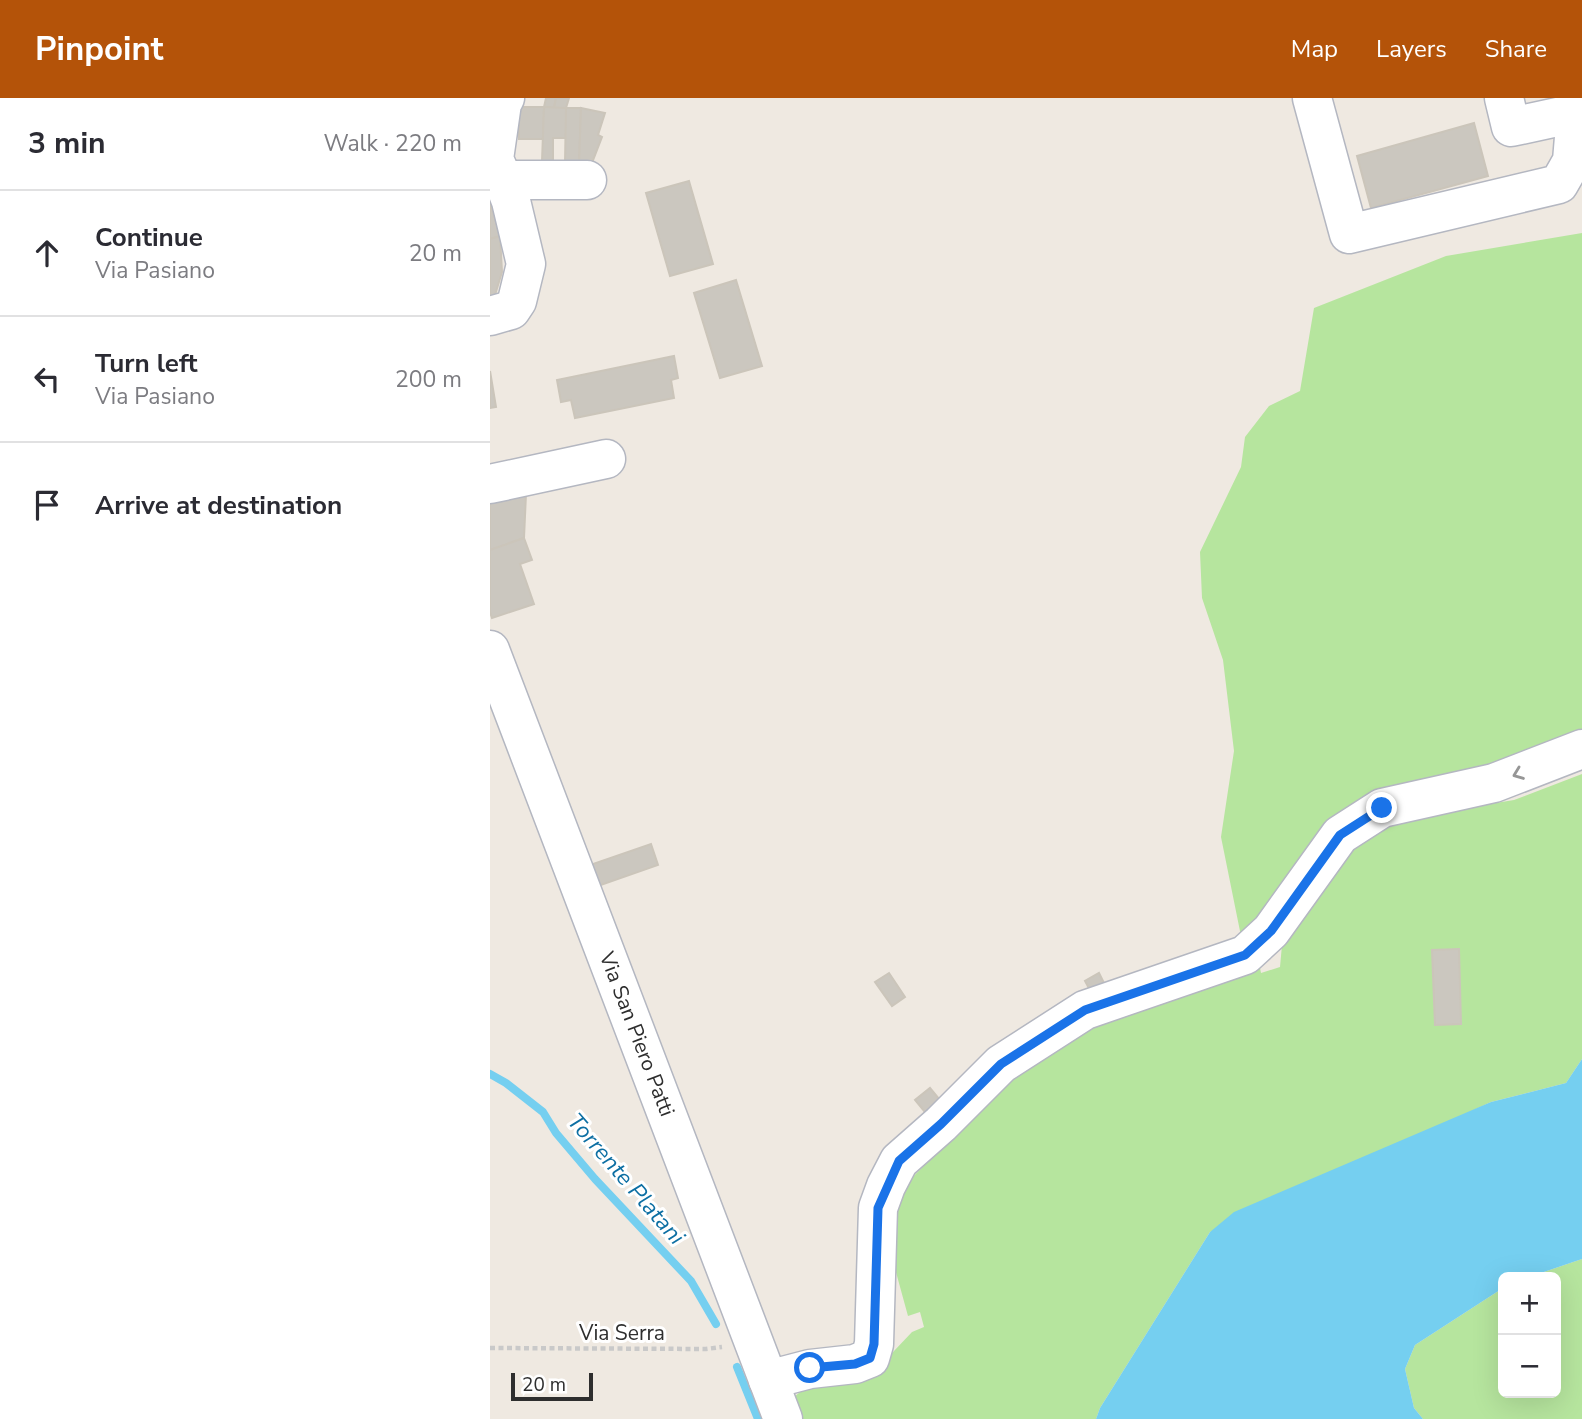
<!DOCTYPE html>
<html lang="en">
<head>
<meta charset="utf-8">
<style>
	body { margin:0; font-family:"Nunito Sans",sans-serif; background:#f2f2f3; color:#2b2b33 }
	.controls { position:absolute; right:21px; bottom:21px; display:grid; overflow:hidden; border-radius:10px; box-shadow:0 7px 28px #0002 }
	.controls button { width:63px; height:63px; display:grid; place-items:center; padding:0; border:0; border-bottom:2px solid #e1e1e2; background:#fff; color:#2b2b33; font:35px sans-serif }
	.scale { position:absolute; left:21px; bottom:18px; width:82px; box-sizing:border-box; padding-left:7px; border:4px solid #2e2e2e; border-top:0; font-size:19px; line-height:24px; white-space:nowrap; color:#2e2e2e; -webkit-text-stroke:5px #fff; paint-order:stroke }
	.stop { position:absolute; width:21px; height:21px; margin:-16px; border:5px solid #1a73e8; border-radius:50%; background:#fff }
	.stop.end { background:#1a73e8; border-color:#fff; box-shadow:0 2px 7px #0008 }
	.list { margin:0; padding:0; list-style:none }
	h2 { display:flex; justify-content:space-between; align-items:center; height:91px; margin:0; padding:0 28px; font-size:30px }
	h2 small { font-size:23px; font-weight:400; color:#7c7c81 }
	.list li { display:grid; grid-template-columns:46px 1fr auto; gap:21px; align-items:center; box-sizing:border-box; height:126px; padding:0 28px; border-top:2px solid #e1e1e2 }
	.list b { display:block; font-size:26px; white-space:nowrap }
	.list p { margin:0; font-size:23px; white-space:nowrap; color:#7c7c81 }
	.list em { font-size:23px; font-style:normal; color:#7c7c81 }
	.icon { flex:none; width:38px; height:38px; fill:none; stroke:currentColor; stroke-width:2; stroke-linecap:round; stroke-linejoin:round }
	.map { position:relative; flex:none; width:1092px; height:1321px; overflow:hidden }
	header { display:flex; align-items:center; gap:42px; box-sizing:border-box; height:98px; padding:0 35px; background:#b45309; color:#fff }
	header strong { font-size:33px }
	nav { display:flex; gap:38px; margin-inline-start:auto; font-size:24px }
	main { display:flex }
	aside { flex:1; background:#fff }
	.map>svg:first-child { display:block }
	.green { fill:#b6e59e }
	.water { fill:#75cff0 }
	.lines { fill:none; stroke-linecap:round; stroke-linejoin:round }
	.stream { stroke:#75cff0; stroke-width:8 }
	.building { fill:#cbc7bf; stroke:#cbc5ba; stroke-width:2 }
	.minor-casing { stroke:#b4b7c1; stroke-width:41 }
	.path { stroke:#c9c9c9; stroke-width:4.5; stroke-dasharray:5 3.5; stroke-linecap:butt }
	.minor { stroke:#fff; stroke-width:38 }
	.oneway { stroke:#969696 }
	.route { stroke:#1a73e8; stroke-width:9 }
	.labels { text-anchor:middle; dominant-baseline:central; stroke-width:6; stroke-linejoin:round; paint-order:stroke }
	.street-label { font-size:21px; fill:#2e2e2e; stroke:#fff }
	.water-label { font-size:23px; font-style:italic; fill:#0d6fa3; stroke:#fff }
</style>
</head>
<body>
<header>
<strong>Pinpoint</strong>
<nav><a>Map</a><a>Layers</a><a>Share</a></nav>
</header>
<main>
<aside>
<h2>3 min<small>Walk · 220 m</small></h2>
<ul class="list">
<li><svg class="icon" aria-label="ahead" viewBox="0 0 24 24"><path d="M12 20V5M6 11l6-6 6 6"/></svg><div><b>Continue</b><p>Via Pasiano</p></div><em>20 m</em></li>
<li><svg class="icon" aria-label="left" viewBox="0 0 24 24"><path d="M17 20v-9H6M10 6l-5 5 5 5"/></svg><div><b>Turn left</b><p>Via Pasiano</p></div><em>200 m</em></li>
<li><svg class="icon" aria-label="arrive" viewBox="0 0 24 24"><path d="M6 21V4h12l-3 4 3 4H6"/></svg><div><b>Arrive at destination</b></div></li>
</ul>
</aside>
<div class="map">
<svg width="1092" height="1321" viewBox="0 0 1092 1321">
	<rect width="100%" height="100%" fill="#efe9e1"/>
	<!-- green -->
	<g class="green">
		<polygon points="1092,135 1092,642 923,688 753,848 731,739 744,653 733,562 712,500 710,454 751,369 755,339 779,308 810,293 824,210 956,158"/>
		<polygon points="1092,676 1092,961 1076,985 1001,1004 720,1134 610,1310 606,1321 312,1321 304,1299 326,1281 386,1272 422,1234 434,1229 430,1214 418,1218 401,1156 410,1092 518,982 614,917 769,865 771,875 790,869 792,847 867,741 895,723 1024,702"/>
		<polygon points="1092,1161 1092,1321 933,1321 924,1310 915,1271 925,1247 1013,1190 1013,1295 1066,1295 1066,1179 1039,1179"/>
	</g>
	<!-- water -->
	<polygon class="water" points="1092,961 1092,1161 1039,1179 1013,1179 1013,1190 925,1247 915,1271 924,1310 933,1321 606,1321 610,1310 720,1134 744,1114 1001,1004 1076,985"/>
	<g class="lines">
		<!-- stream -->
		<g class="stream">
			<polyline points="0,976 16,985 53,1014 66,1035 105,1081 201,1183 226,1226"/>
			<polyline points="247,1269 268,1321"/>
		</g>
	</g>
	<!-- building -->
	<g class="building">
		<polygon points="56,0 66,0 64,10 54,9"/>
		<polygon points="66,0 79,0 76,10 64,10"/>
		<polygon points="29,9 54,9 53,41 29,41"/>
		<polygon points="54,9 76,10 76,40 63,40 63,63 52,63"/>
		<polygon points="76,10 91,10 89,67 75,65"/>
		<polygon points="91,10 115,15 108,37 112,39 100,70 89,67"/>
		<polygon points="984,25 998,78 881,110 867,58"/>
		<polygon points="199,83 223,166 180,178 156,95"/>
		<polygon points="0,104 10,138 0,141"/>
		<polygon points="10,138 12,174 2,207 0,207 0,141"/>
		<polygon points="246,182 272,268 230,280 204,195"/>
		<polygon points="184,258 188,280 181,282 184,300 85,320 81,302 71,304 67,282"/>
		<polygon points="0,273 6,309 0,310"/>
		<polygon points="36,396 34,440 0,452 0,405"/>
		<polygon points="34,440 42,462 30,466 44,506 2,520 0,514 0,452"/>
		<polygon points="161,746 168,767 105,789 97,768"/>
		<polygon points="969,851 971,926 945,927 942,852"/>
		<polygon points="399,875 415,899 402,908 385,884"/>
		<polygon points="609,875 617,891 603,898 595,883"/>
		<polygon points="440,990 459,1013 444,1025 425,1002"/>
	</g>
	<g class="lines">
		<!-- minor casing -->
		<g class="minor-casing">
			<g id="minor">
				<polyline points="822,0 859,136 1069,86 1082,63 1086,15 1085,0"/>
				<polyline points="1014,0 1021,29 1086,15"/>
				<polyline points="13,82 4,61 12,5 15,0"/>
				<polyline points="0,218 21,212 27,203 36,166 21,103 13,82 97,82"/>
				<polyline points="0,386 116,361"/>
				<polyline points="0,552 293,1321"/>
				<polyline points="278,1282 320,1271 365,1266 380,1260 384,1246 388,1110 396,1088 409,1063 451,1026 511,966 595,912 755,857 781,833 850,737 892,710 1004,685 1092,651"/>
			</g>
		</g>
		<!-- path -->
		<polyline class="path" points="0,1250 216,1251 232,1249"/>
		<!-- minor -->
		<use href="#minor" class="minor"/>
	</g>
	<!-- one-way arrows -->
	<defs><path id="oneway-chevron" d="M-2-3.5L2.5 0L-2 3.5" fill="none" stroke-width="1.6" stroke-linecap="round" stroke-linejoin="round" transform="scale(1.75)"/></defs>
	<use class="oneway" href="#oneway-chevron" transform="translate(1028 676) rotate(159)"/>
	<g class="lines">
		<!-- route -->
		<polyline class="route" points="320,1270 365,1266 380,1260 384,1246 388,1110 409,1063 451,1026 511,966 595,912 755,857 781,833 850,737 892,710"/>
	</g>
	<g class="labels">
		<!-- street labels -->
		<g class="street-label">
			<text transform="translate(147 936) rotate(69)">Via San Piero Patti</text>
			<text x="132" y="1235">Via Serra</text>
		</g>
		<!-- water labels -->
		<g class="water-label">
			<text transform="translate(136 1081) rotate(49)">Torrente Platani</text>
		</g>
	</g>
</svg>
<div class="controls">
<button>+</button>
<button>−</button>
</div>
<div class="scale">20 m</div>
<div class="stop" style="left:320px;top:1270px"></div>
<div class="stop end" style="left:892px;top:710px"></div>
</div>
</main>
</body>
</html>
